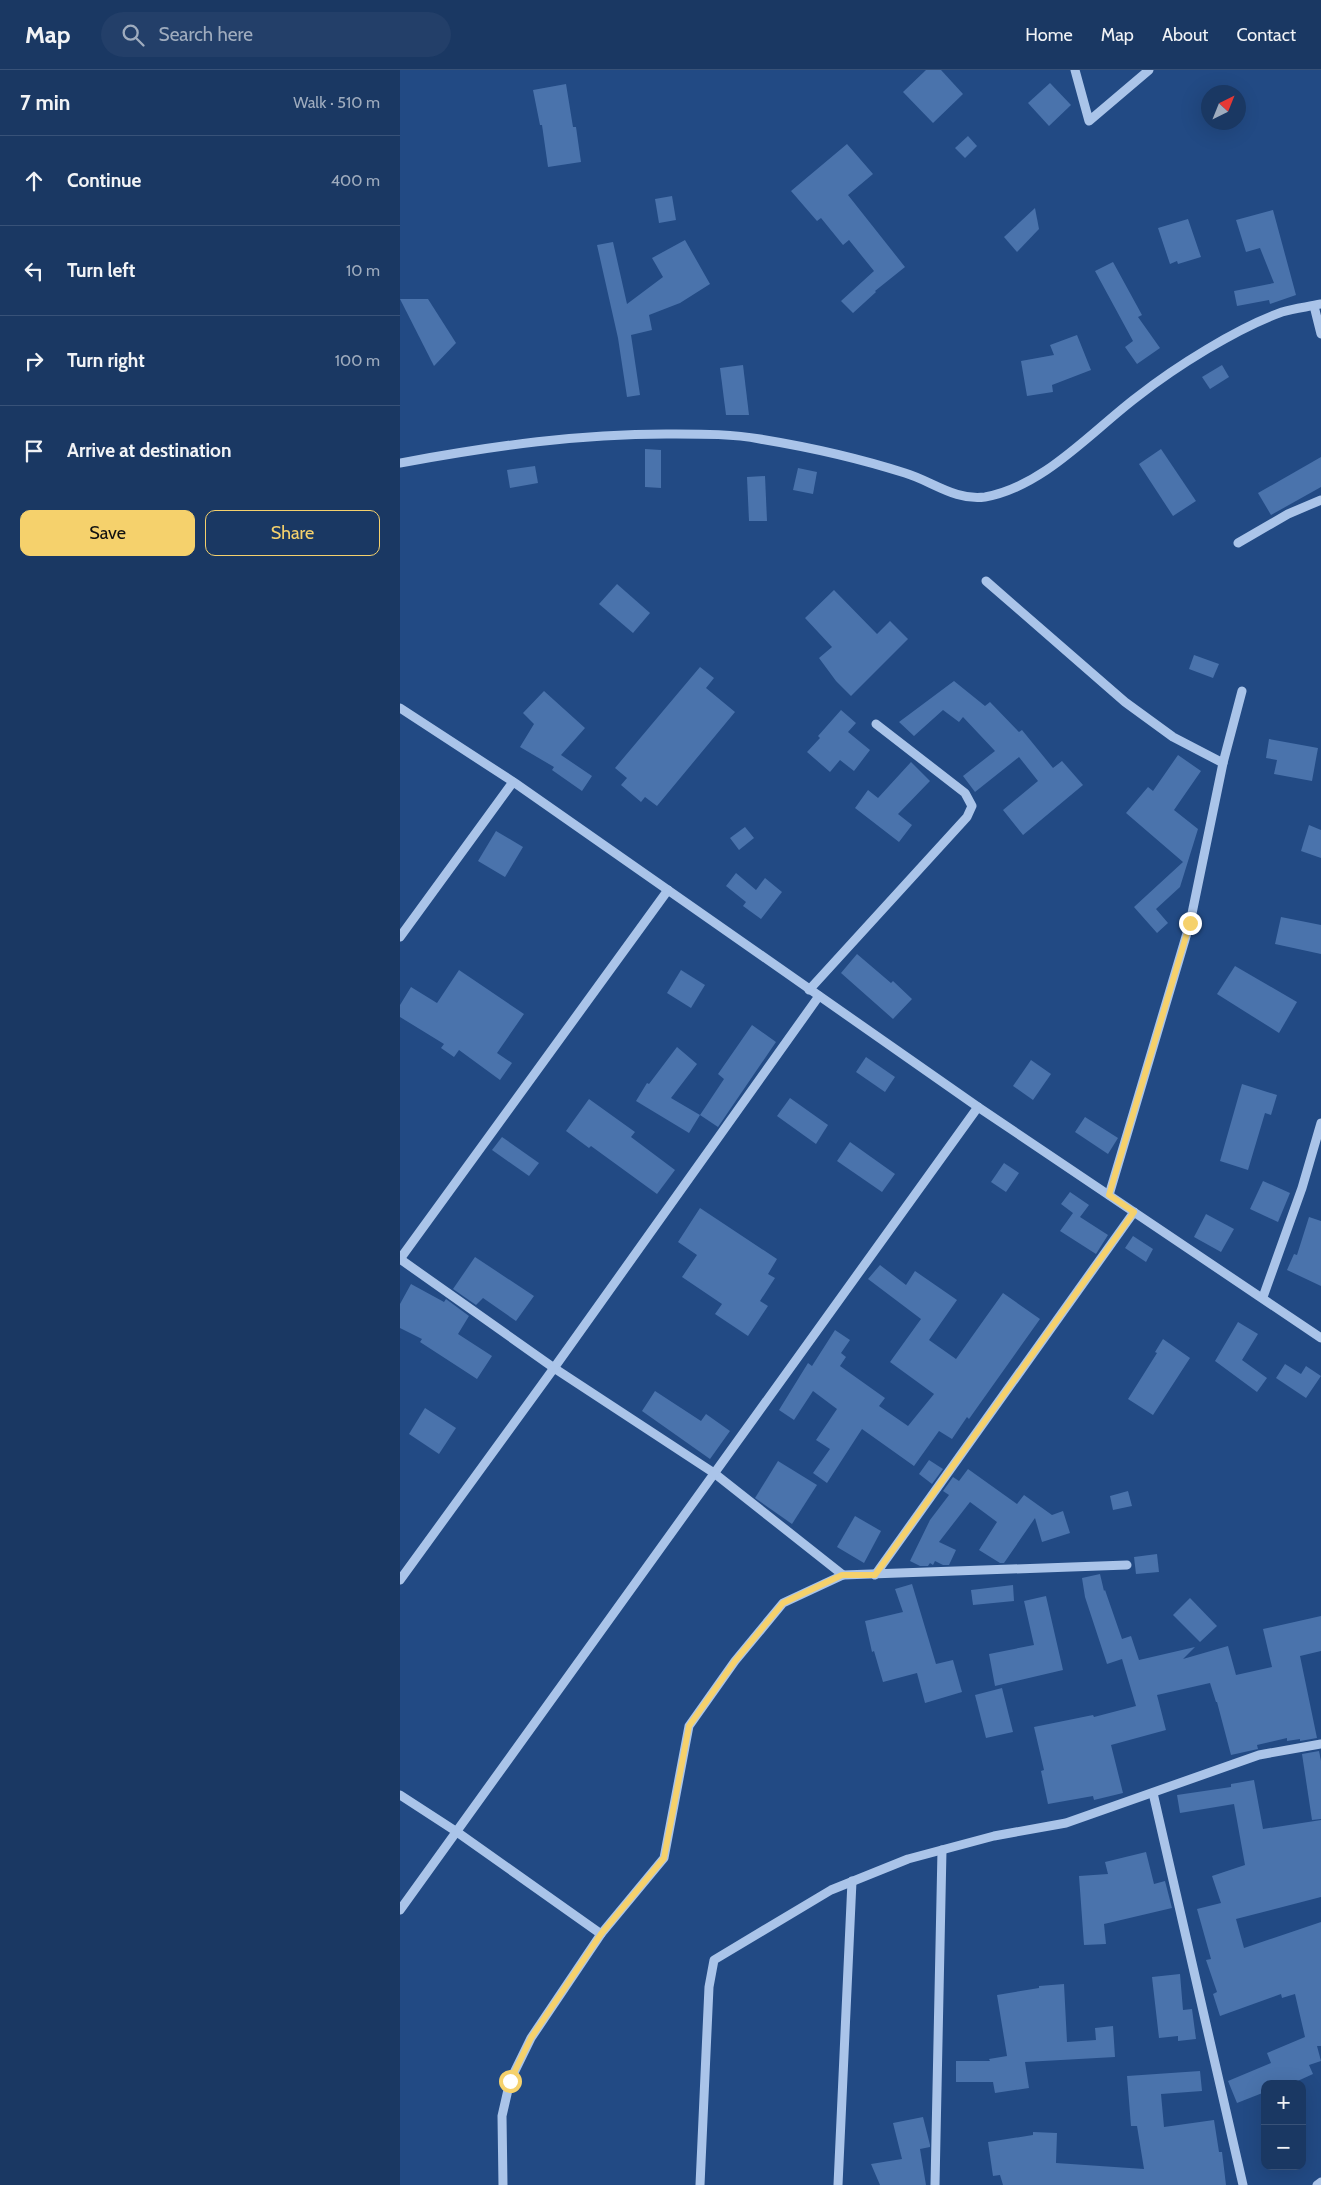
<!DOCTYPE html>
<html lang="en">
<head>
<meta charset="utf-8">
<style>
	body { margin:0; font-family:Cabin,sans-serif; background:#233f69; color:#f1f3f6 }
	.controls { position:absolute; right:15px; bottom:15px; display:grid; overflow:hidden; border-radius:10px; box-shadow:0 5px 20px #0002 }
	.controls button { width:45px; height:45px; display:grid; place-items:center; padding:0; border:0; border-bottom:1px solid #385278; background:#1a3863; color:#f1f3f6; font:25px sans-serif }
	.compass { position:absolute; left:801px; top:15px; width:45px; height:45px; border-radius:50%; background:#1a3863; box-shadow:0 5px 20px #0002; rotate:43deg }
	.stop { position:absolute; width:15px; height:15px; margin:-11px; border:4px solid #f5d16c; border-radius:50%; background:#fff }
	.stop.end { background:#f5d16c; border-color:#fff; box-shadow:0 1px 5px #0008 }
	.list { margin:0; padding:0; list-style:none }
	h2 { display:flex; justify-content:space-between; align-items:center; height:65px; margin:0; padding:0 20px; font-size:21px }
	h2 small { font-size:16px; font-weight:400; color:#9facbe }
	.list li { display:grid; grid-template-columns:32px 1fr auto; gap:15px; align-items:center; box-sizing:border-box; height:90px; padding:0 20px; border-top:1px solid #385278 }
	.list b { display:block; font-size:19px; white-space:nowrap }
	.list em { font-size:16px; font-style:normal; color:#9facbe }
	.actions { display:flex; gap:10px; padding:15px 20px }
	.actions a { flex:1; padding:11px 0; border:1px solid #f5d16c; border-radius:10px; text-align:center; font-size:18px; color:#f5d16c }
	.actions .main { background:#f5d16c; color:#111 }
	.icon { flex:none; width:28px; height:28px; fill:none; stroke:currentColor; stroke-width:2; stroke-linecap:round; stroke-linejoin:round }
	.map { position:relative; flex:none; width:921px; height:2115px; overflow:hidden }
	header { display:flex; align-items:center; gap:30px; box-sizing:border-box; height:70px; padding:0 25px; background:#1a3863; border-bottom:1px solid #385278 }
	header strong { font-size:24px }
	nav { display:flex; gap:28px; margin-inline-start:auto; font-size:18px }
	.search { width:350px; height:45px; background:#233f69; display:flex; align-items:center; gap:12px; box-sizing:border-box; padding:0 18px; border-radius:28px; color:#9facbe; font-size:19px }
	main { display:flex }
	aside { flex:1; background:#1a3863 }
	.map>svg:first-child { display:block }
	.building { fill:#4a73ac }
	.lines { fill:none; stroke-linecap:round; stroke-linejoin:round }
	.minor { stroke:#aac4e9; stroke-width:9 }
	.route { stroke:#f5d16c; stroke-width:6 }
</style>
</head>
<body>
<header>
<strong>Map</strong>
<div class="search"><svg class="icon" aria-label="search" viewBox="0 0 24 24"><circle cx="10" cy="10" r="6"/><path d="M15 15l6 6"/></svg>Search here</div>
<nav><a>Home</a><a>Map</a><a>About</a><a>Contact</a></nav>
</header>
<main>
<aside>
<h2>7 min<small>Walk · 510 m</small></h2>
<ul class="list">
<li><svg class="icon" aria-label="ahead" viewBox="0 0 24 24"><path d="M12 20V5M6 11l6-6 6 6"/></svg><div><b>Continue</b></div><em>400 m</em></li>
<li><svg class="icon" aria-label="left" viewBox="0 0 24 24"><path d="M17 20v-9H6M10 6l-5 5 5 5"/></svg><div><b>Turn left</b></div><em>10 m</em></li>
<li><svg class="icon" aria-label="right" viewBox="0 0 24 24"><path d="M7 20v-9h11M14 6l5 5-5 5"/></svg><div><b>Turn right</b></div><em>100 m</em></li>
<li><svg class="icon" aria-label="arrive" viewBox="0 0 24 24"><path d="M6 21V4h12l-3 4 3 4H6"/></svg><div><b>Arrive at destination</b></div></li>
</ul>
<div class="actions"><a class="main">Save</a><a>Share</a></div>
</aside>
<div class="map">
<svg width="921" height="2115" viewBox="0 0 921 2115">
	<rect width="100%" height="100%" fill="#224a84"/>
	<!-- building -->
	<g class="building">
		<polygon points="526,0 541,0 563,24 533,53 503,22"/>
		<polygon points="650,13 671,35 649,56 628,33"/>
		<polygon points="166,14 173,57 176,57 181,92 148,97 142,55 140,55 133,20"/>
		<polygon points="568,66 577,76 565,88 555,78"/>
		<polygon points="447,74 473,104 448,125 505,197 475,221 476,222 453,243 441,231 474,201 449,170 443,175 421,148 417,151 391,121"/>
		<polygon points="272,126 276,150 259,153 255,129"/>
		<polygon points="635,138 639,159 617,182 604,167"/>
		<polygon points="873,140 896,225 870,234 869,230 837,236 834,221 874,213 860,178 846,182 836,150"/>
		<polygon points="788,149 801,187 778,194 777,191 770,194 758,158"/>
		<polygon points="285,170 310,214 280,233 249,245 252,260 231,265 240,325 227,327 218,268 197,175 213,172 227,234 263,207 252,188"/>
		<polygon points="713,192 742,245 738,247 760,278 737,294 725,277 733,271 695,201"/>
		<polygon points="0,229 28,229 56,273 34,296"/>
		<polygon points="677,265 691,300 652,315 653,322 627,326 621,291 654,285 650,275"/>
		<polygon points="343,295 349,345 326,345 320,298"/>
		<polygon points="822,295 829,307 810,319 802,307"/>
		<polygon points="245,379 261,380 261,418 245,417"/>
		<polygon points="761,379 796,431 773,446 739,394"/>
		<polygon points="921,387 921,417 871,445 858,423"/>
		<polygon points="135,396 138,413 110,418 107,400"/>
		<polygon points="398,398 417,402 413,424 393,420"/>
		<polygon points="365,406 367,451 349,451 347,407"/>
		<polygon points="217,514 250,543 233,563 199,534"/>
		<polygon points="434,520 477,564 490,551 508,569 451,626 436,611 419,588 432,577 405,548"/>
		<polygon points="794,585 819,594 813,608 789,599"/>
		<polygon points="300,597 314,608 306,618 335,642 257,736 245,727 241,732 221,715 227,708 215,698"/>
		<polygon points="554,611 585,636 590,632 619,662 622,660 653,698 662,691 683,715 623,765 603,740 638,711 619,687 575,722 563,706 595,681 563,647 559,652 543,640 514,666 499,652"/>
		<polygon points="144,621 185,658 161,685 192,706 182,721 152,700 154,697 120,677 134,654 123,643"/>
		<polygon points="441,640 456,653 448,662 470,680 454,701 440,690 430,702 407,682 420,668 418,666"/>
		<polygon points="869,669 918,678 912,711 874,704 877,690 866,688"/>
		<polygon points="778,685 801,701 774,740 798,759 780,817 756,839 768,853 757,863 734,837 783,792 726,743 748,717 753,721"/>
		<polygon points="511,692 530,711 498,744 512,755 499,772 455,738 468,720 478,728"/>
		<polygon points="909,755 921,760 921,788 901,781"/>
		<polygon points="345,757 354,768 339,780 330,768"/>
		<polygon points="96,761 123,777 105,807 78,791"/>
		<polygon points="336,803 356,820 365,808 382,822 361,849 343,836 346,832 326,816"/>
		<polygon points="881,847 921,855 921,884 875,874"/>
		<polygon points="457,884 491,913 493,911 512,929 493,949 441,903"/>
		<polygon points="835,896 897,932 879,963 817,924"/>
		<polygon points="59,900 124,944 97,983 112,993 100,1010 59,980 54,987 41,978 44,974 0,947 0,935 11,917 37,933"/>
		<polygon points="281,900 305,915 291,938 267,923"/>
		<polygon points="352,955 376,972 318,1057 300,1045 324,1009 318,1004"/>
		<polygon points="277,977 297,994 271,1028 300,1045 289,1063 236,1031 247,1013 249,1014"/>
		<polygon points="466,987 495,1007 485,1022 456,1002"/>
		<polygon points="631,990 651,1004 633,1030 613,1016"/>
		<polygon points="842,1014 877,1025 871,1045 865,1043 848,1100 820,1091"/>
		<polygon points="390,1028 428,1055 416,1074 377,1046"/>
		<polygon points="189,1029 235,1062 231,1067 275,1100 257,1124 191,1076 189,1078 166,1061"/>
		<polygon points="685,1047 718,1068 708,1084 675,1062"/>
		<polygon points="102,1067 139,1093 129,1106 92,1080"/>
		<polygon points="450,1072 495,1104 482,1122 437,1091"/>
		<polygon points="604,1093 619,1103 606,1122 591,1112"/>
		<polygon points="863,1111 890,1123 878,1152 850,1139"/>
		<polygon points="670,1122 689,1135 680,1147 708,1165 696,1184 660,1161 673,1143 661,1134"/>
		<polygon points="300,1138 377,1189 368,1204 375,1208 360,1231 368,1236 348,1266 315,1244 322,1234 282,1207 297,1185 278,1172"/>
		<polygon points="806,1144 834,1159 821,1182 794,1167"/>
		<polygon points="909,1147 921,1151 921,1216 887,1200 894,1184 897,1185"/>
		<polygon points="733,1166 753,1179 746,1192 725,1178"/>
		<polygon points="75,1187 134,1226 116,1251 83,1228 76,1235 53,1219"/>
		<polygon points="480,1195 506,1215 515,1201 557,1230 529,1270 556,1289 603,1223 640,1249 569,1349 567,1347 552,1369 539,1361 514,1396 462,1359 427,1413 413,1403 430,1379 416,1370 437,1339 413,1321 394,1350 379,1340 408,1293 412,1296 435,1260 450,1270 441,1283 446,1287 440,1296 485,1328 479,1336 508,1356 534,1324 490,1292 521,1249 468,1209"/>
		<polygon points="11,1214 44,1232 46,1229 69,1246 58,1264 92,1286 77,1309 20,1272 22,1269 0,1258 0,1234"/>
		<polygon points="838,1252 858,1264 842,1290 867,1308 857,1322 815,1291"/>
		<polygon points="763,1269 790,1288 753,1345 728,1329 757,1283 755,1282"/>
		<polygon points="885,1294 901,1304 906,1296 921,1306 906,1328 876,1308"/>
		<polygon points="255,1321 301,1351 306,1344 330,1361 310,1389 242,1341"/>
		<polygon points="25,1338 56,1358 39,1384 9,1364"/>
		<polygon points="529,1390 543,1399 532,1414 519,1404"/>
		<polygon points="378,1391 417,1415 392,1454 355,1428"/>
		<polygon points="568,1399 617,1434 624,1425 652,1445 663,1441 670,1463 642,1472 635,1448 604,1493 600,1493 579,1480 597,1452 570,1432 539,1472 556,1480 549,1495 543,1495 535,1491 533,1495 530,1493 528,1496 520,1496 510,1491 530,1450 549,1425 543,1421 553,1407 559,1411"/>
		<polygon points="728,1421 732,1436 713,1440 710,1426"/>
		<polygon points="455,1446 481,1461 464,1493 437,1477"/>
		<polygon points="757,1484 759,1502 736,1504 734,1487"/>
		<polygon points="700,1504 704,1521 705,1520 722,1569 731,1566 739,1590 795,1577 783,1589 828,1576 836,1605 872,1597 863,1559 921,1546 921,1581 900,1586 917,1668 900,1671 900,1669 887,1671 887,1668 857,1675 858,1679 831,1685 817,1632 816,1632 810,1613 757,1625 766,1660 711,1675 723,1723 694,1730 693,1726 648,1734 641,1701 644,1700 634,1657 693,1645 694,1647 736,1636 722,1589 707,1594 685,1527 682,1508"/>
		<polygon points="512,1514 536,1594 553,1590 562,1622 525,1633 517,1603 483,1612 474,1581 472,1582 465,1551 503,1542 495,1519"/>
		<polygon points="613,1515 614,1531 573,1535 571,1520"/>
		<polygon points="646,1526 663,1600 595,1616 589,1584 634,1575 624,1531"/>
		<polygon points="790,1528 817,1556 800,1572 773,1545"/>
		<polygon points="602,1618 613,1662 586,1668 575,1625"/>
		<polygon points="919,1681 921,1691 921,1749 912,1750 902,1684"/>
		<polygon points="854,1710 863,1759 921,1750 921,1827 836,1849 844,1878 921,1852 921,1976 917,1976 921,1991 909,1995 913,2004 891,2014 865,2014 865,2022 837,2033 828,2011 871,1993 867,1983 905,1967 895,1924 882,1928 881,1924 820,1946 813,1924 817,1922 806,1890 811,1889 797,1839 821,1833 812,1806 845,1795 834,1734 780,1743 777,1725 831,1717 831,1714"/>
		<polygon points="746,1782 754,1814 765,1811 772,1838 704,1854 706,1874 684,1875 679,1806 708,1804 705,1792"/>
		<polygon points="780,1904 783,1940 792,1939 796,1969 778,1971 778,1966 759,1968 752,1907"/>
		<polygon points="664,1914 667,1972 696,1970 695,1958 713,1956 715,1987 625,1992 629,2018 595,2023 593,2012 556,2012 556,1991 590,1991 589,1989 607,1986 597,1925 639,1918 639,1916"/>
		<polygon points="800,2001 802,2021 761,2024 764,2057 814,2050 819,2082 822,2082 826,2115 603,2115 600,2105 593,2106 588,2072 633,2065 633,2062 657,2063 656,2093 744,2099 737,2056 731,2056 727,2006"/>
		<polygon points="523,2047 530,2075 530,2077 520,2079 526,2115 480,2115 471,2094 502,2089 493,2053"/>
	</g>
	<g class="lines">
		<!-- minor -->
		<g class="minor">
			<polyline points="675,0 689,51 749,0"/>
			<polyline points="914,236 921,264"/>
			<path d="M0,393C92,376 182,363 276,364C304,364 333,364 360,369C409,377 458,388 505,403C532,411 555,431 585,427C643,417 692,361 737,327C775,297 837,258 882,242C895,238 908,237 921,234"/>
			<polyline points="838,473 888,444 921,430"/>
			<polyline points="586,511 725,632 773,667 823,693"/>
			<polyline points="0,638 115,713 578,1037 921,1268"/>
			<polyline points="0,867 113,712"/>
			<polyline points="409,920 567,747 572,736 565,723 476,654"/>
			<polyline points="709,1125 790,853 823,693 842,621"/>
			<polyline points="0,1189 154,1298 314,1403 443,1505"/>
			<polyline points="0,1189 268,820"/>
			<polyline points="863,1227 902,1118 921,1053"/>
			<polyline points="475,1505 734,1142"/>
			<polyline points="0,1510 154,1298 419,926"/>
			<polyline points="753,1723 843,2115"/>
			<polyline points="0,1725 57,1762 201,1864"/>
			<polyline points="0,1840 578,1037"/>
			<polyline points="103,2115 102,2046 110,2011 131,1968 201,1864 264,1788 289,1656 335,1591 383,1533 443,1505 727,1495"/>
			<polyline points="300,2115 309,1917 314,1890 431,1820 508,1789 594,1766 666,1753 859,1685 921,1674"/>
			<polyline points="438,2115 452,1811"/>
			<polyline points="535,2115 542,1780"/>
			<polyline points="917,2115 921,2112"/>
		</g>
	</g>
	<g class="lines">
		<!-- route -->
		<polyline class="route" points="110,2011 131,1968 201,1864 264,1788 289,1656 335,1591 383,1533 442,1505 475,1505 734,1142 709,1125 790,853"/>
	</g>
</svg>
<div class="controls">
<button>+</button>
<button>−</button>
</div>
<svg class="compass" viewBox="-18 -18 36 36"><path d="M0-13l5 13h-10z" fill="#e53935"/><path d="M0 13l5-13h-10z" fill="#9facbe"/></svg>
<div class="stop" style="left:110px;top:2011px"></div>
<div class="stop end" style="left:790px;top:853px"></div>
</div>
</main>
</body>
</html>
